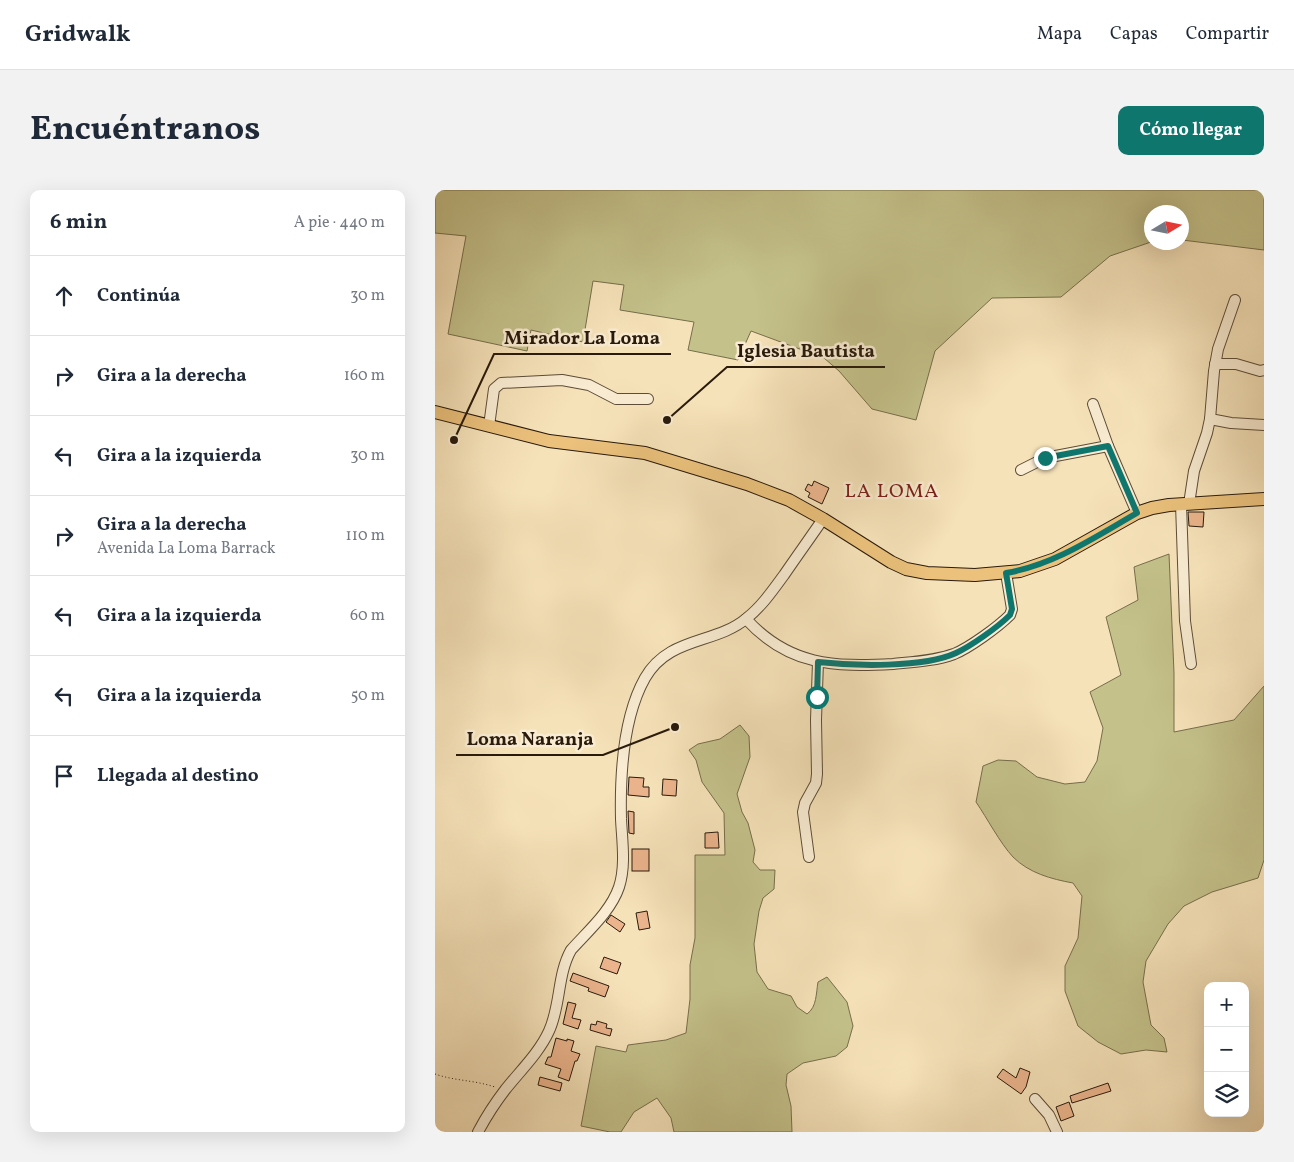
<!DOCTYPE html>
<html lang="es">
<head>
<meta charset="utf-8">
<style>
	body { margin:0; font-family:Vollkorn,serif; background:#f2f2f3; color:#1f2937 }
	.controls { position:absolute; right:15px; bottom:15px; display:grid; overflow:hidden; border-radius:10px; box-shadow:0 5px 20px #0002 }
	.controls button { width:45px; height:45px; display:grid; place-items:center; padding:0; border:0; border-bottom:1px solid #e0e1e3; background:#fff; color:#1f2937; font:25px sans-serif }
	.compass { position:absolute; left:709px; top:15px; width:45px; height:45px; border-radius:50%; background:#fff; box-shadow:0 5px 20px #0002; rotate:80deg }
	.stop { position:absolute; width:15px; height:15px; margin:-11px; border:4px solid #0f766e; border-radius:50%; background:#fff }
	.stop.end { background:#0f766e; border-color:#fff; box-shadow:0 1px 5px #0008 }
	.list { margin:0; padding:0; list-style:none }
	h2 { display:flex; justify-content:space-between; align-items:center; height:65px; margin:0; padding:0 20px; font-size:21px }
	h2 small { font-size:16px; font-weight:400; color:#747a83 }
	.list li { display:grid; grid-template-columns:32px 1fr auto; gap:15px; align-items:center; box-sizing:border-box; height:80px; padding:0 20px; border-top:1px solid #e0e1e3 }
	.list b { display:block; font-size:19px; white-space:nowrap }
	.list p { margin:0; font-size:16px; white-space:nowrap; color:#747a83 }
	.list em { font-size:16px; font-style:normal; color:#747a83 }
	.icon { flex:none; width:28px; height:28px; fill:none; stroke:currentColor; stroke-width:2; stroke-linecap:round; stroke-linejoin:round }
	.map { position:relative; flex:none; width:829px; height:942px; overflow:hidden; border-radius:10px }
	header { display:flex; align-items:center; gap:30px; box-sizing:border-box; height:70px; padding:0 25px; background:#fff; border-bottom:1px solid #e0e1e3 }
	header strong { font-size:24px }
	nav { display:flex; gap:28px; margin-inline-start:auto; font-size:18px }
	.intro { display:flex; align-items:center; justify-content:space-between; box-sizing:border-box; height:120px; padding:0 30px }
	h1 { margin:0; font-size:35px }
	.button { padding:12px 22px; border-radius:10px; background:#0f766e; color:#fff; font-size:18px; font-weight:700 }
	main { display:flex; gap:30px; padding:0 30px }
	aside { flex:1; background:#fff; border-radius:10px; box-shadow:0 5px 20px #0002 }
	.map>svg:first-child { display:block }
	.green { fill:#c4c18a; stroke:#766e4b }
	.building { fill:#ebb48c; stroke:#291a0c }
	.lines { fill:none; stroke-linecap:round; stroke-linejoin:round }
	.minor-casing { stroke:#5c4c37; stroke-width:12 }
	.major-casing { stroke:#291a0c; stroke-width:14 }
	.path { stroke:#291a0c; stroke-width:1; stroke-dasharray:1 2.5; stroke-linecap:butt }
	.minor { stroke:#f9ecd2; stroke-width:10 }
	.major { stroke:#ebc17c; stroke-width:12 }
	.route { stroke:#0f766e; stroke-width:6 }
	.labels { text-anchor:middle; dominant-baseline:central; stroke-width:5; stroke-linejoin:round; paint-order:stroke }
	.quarter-label { font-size:20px; letter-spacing:1px; fill:#7a1f14; stroke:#f9ecd2 }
	.leader { fill:none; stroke:#291a0c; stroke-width:2 }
	.callout-dot { fill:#291a0c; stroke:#f9ecd2; stroke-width:2 }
	.callout-label { font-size:19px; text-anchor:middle; font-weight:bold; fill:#291a0c; stroke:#f9ecd2; stroke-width:5; stroke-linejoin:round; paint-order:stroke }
</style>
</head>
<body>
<header>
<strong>Gridwalk</strong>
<nav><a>Mapa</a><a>Capas</a><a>Compartir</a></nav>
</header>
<div class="intro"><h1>Encuéntranos</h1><a class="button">Cómo llegar</a></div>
<main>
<aside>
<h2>6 min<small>A pie · 440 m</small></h2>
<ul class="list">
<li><svg class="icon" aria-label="ahead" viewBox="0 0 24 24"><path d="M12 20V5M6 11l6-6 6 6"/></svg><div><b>Continúa</b></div><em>30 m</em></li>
<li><svg class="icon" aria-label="right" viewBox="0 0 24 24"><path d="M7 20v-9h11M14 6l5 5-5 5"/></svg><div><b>Gira a la derecha</b></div><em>160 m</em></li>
<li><svg class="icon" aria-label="left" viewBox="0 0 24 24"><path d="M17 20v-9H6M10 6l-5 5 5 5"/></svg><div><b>Gira a la izquierda</b></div><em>30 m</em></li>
<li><svg class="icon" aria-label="right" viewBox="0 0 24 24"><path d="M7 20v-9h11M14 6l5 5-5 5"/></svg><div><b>Gira a la derecha</b><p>Avenida La Loma Barrack</p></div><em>110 m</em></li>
<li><svg class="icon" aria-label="left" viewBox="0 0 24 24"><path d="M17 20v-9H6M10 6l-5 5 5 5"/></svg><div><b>Gira a la izquierda</b></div><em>60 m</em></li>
<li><svg class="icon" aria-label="left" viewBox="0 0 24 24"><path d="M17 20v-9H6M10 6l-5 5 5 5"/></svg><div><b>Gira a la izquierda</b></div><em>50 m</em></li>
<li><svg class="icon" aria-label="arrive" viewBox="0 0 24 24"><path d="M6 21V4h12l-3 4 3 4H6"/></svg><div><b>Llegada al destino</b></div></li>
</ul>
</aside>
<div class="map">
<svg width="829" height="942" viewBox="0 0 829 942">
	<rect width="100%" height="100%" fill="#f6e2b9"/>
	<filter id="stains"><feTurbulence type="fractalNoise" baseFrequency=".004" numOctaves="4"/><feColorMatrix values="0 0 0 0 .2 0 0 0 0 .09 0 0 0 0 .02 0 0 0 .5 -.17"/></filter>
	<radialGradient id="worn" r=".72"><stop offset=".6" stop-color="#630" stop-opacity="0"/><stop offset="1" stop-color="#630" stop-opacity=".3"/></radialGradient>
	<!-- green -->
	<g class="green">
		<polygon points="0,0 829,0 829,60 747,50 746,22 716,22 716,52 675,66 626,107 557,108 500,161 481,230 437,219 404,181 389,168 316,141 303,170 253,160 259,132 185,120 189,95 158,91 148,152 96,140 92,161 13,144 31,46 0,43"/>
		<path d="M734,364L739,483V542L799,530L829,496V670L823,688L777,702L749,716L733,734L711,771L708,792L716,835L729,848L732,862L711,860L686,864L663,852L643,836L630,801V776L643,748L647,706L638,693C616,689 594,683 578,667C565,653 552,628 541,612L548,576L563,570L581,571L602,587L630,594L650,592L662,571L668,538L655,502L686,485L671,427L703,410L699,377Z"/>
		<path d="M305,535L314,546L315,567L302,604L307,622L313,633L320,660L318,672L325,680H340L339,699L328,708L324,721L319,754L322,782L333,799L356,806L362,817L372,824C382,817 381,803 383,792L392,787L412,812L418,836L412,857L401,866L368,873L352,884L351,895L356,916L357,942H239L236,928L222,908L199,922L186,942H175L146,936L161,856L191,862L193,855L231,850L251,843L255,809V775L260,748V665H290L289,623L267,592L261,570L254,560L263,554L285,549Z"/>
	</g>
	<!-- building -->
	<g class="building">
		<polygon points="379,291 394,298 387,314 373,307 375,303 370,300 373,294 377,296"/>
		<polygon points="753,322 769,322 768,337 754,336"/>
		<polygon points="194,587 209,588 208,597 214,597 214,607 193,605"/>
		<polygon points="228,589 242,590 241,606 227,605"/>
		<polygon points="193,621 199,622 199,644 194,643"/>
		<polygon points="283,642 284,658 270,658 270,643"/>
		<rect x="197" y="659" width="17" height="22"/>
		<polygon points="212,721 215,738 204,740 201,723"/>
		<polygon points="176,725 190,734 185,742 171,732"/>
		<polygon points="169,767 186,773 182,784 165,778"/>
		<polygon points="138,783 174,796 170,807 153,801 154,798 135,791"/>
		<polygon points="133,812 141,814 137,828 146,830 143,839 128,834"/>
		<polygon points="162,831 172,834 171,838 177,839 175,846 155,840 156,834 161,835"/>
		<polygon points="121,848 132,851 132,849 139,851 136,861 145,864 142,871 140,871 134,891 123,887 126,879 110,874 113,867 116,867"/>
		<polygon points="585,878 595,882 591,897 586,904 562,887 568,879 581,888"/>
		<polygon points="105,887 127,893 125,901 103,895"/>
		<polygon points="673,893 676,901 637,913 635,906"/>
		<polygon points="634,912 639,926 626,931 621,917"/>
	</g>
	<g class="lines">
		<!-- minor casing -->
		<g class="minor-casing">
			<g id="minor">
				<polyline points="780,174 801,174 825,181 829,180"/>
				<polyline points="658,214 673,256"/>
				<polyline points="775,229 796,233 829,235"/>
				<polyline points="54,236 59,199 66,193 127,190 154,195 181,209 213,209"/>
				<polyline points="586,280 610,268 673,256 702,323"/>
				<polyline points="746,314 750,431 756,474"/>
				<polyline points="754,314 759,281 772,243 775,229 779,181 783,159 800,110"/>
				<path d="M311,429C354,476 399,477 458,474C478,472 500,471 519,464C534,458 563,437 575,425L577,419L571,383"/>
				<polyline points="374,667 368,622 370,613 381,593 382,584 381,530 383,472"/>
				<polyline points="600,909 614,925 622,942"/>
				<path d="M43,942C51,927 60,913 70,900C85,881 104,863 114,841C126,815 122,785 136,760C153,741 176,721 184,697C191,676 187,650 186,629C185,585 188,527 210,488C234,446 280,455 312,428C327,416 338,400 349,385C362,366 375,348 388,329"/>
			</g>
		</g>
		<!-- major casing -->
		<g class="major-casing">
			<polyline id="major" points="0,222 114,251 210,263 312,294 354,310 388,329 456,372 471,379 492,383 540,385 585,381 620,369 702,323 717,318 734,315 829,309"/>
		</g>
		<!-- path -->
		<path class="path" d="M0,884C20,891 39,890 60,897"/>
		<!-- minor -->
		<use href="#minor" class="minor"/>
		<!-- major -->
		<use href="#major" class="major"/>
	</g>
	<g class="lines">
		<!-- route -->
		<path class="route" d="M382,507L383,472C420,476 488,478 521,463C536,456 563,437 575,425L577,419L571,383C619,375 660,347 702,323L673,256L610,268"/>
	</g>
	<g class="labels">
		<!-- quarter labels -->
		<g class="quarter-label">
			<text x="457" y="302">LA LOMA</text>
		</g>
	</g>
	<!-- callouts -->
	<path class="leader" d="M19 250L59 164H236M232 230L292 177H450M240 537L168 565H21"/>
	<g class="callout-dot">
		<circle cx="19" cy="250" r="5"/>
		<circle cx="232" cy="230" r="5"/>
		<circle cx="240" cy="537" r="5"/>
	</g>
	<g class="callout-label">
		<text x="147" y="154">Mirador La Loma</text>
		<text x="371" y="167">Iglesia Bautista</text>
		<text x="95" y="555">Loma Naranja</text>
	</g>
	<rect width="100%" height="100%" filter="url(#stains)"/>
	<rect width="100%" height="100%" fill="url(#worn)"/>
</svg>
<div class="controls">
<button>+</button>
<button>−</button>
<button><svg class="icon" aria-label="layers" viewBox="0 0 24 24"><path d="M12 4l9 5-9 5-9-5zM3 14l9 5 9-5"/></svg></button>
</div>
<svg class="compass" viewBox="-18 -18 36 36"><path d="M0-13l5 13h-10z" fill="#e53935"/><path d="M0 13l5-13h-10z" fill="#747a83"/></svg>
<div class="stop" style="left:382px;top:507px"></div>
<div class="stop end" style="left:610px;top:268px"></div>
</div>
</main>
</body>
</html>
